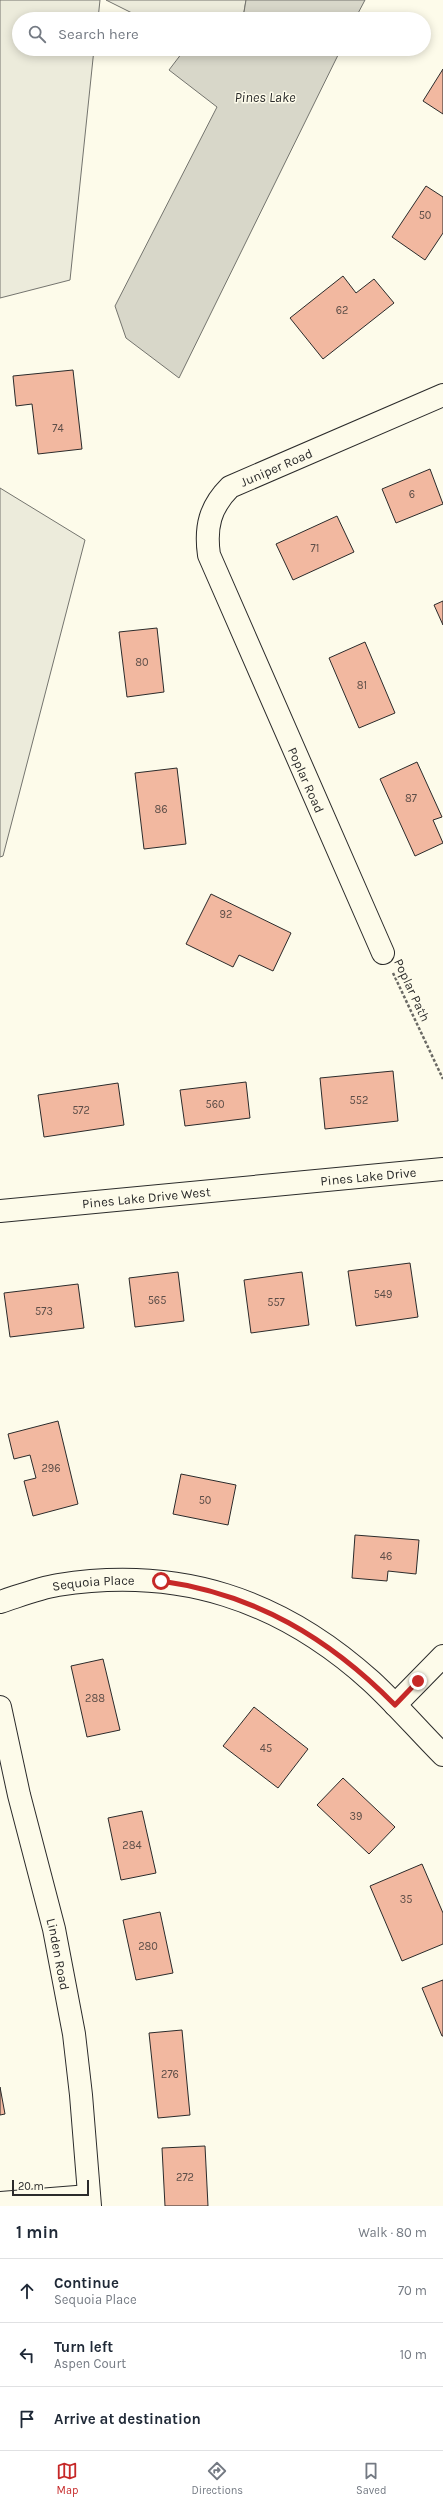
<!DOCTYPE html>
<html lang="en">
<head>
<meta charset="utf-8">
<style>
	body { margin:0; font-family:Karla,sans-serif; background:#f2f2f3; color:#1f2937 }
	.scale { position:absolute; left:12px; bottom:10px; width:77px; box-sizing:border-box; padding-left:4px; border:2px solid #2b2b2b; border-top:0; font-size:11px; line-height:14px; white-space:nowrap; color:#2b2b2b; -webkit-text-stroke:3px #fdfbea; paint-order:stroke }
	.stop { position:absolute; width:12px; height:12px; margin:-9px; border:3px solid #c62828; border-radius:50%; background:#fff }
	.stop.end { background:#c62828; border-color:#fff; box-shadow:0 1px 4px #0008 }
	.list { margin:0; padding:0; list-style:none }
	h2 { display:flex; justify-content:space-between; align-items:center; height:52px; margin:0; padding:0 16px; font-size:17px }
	h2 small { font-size:13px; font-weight:400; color:#747a83 }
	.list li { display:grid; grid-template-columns:26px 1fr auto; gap:12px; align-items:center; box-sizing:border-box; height:64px; padding:0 16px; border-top:1px solid #e0e1e3 }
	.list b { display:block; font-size:15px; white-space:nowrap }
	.list p { margin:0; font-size:13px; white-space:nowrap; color:#747a83 }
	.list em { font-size:13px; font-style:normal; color:#747a83 }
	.icon { flex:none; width:22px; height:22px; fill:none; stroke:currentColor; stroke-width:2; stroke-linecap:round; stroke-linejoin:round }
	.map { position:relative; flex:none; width:443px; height:2206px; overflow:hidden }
	.search { position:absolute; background:#fff; box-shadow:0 2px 10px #0003; left:12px; right:12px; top:12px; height:44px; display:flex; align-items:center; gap:10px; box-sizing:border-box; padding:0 14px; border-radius:22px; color:#747a83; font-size:15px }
	.sheet { height:244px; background:#fff }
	nav { display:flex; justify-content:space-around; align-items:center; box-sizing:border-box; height:56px; border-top:1px solid #e0e1e3; background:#fff; font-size:11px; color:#747a83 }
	nav a { display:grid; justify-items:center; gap:2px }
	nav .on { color:#c62828 }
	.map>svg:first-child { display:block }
	.green { fill:#ecebdb; stroke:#74746e }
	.water { fill:#d8d7c9; stroke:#74746e }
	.building { fill:#f2b8a0; stroke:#2b2b2b }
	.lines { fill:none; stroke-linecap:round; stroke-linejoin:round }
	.minor-casing { stroke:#2b2b2b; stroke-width:24 }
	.path { stroke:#6a6964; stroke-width:2.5; stroke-dasharray:3 2; stroke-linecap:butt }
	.minor { stroke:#fdfbea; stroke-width:22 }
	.route { stroke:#c62828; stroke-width:5 }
	.labels { text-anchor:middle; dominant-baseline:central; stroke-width:3; stroke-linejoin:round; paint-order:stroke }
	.number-label { font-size:11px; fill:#5d4e48 }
	.street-label { font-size:13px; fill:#2b2b2b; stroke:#fdfbea }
	.water-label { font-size:14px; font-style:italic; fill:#2b2b2b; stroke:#fdfbea }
</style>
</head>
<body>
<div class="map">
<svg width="443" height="2206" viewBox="0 0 443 2206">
	<rect width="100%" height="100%" fill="#fdfbea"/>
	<!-- green -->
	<g class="green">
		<polygon points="0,0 100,0 98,19 19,19 19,49 94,49 70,280 0,298"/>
		<polygon points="106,0 246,0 243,18 241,19 144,19"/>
		<polygon points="0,488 85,540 3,856 0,857"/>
	</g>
	<!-- water -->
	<g class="water">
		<polygon points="246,0 365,0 355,19 241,19 243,18"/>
		<polygon points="185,49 341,49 179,378 126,338 115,306 217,107 169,70"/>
	</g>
	<!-- building -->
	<g class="building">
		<polygon points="443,69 443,114 423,101"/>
		<polygon points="426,186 443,197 443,233 425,260 392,237"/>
		<polygon points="343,276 356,293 374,279 394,303 323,359 290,318"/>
		<polygon points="73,370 82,449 38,454 32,404 16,406 13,376"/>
		<polygon points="430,469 443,504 396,523 382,489"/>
		<polygon points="337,516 354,552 293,580 276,544"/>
		<polygon points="443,601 443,625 434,605"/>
		<polygon points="157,628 164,692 127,697 119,632"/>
		<polygon points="365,642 395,713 359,728 329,658"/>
		<polygon points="417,762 442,817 433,820 443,843 415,856 380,779"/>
		<polygon points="177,768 186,844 144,849 135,773"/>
		<polygon points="211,894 291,933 273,971 239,955 233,967 186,944"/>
		<polygon points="393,1071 398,1121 325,1129 320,1078"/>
		<polygon points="246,1082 250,1118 185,1126 180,1090"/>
		<polygon points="118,1083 124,1125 44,1137 38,1095"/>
		<polygon points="410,1263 418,1317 356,1326 348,1271"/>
		<polygon points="178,1272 184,1321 135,1327 129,1278"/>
		<polygon points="302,1272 309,1325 251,1333 244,1280"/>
		<polygon points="78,1284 84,1328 10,1337 4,1293"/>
		<polygon points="58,1421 78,1504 33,1516 24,1481 36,1478 30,1455 14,1459 8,1434"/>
		<polygon points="181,1474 236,1485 228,1525 173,1514"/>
		<polygon points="355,1535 419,1540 416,1574 388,1571 387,1581 352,1578"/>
		<polygon points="103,1659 120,1730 87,1737 71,1666"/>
		<polygon points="254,1707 308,1749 278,1788 223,1746"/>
		<polygon points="343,1778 395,1827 369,1854 317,1805"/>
		<polygon points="142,1811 156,1873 121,1880 108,1818"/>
		<polygon points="422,1864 443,1913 443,1944 402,1961 370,1886"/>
		<polygon points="160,1912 173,1973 136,1980 123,1920"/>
		<polygon points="443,1980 443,2036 442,2036 422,1988"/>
		<polygon points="182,2030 190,2115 158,2118 149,2033"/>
		<polygon points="0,2087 5,2114 0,2115"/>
		<polygon points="205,2146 208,2206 165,2206 162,2148"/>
	</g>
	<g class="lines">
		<!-- minor casing -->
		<g class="minor-casing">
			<g id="minor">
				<path id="s1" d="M383,953L209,555C205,527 210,507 230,487L443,395"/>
				<path id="s2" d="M0,1211L443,1169"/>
				<path id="s3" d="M0,1602C19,1596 39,1588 58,1585C179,1566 280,1599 371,1681C396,1704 419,1731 443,1755"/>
				<polyline points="395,1705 443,1656"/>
				<path id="s4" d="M0,1707L19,1795L54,1929L74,2034L81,2095L90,2206"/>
				<polyline points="0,2203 89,2196"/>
			</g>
		</g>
		<!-- path -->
		<polyline class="path" points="393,973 443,1079"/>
		<!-- minor -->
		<use href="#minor" class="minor"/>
	</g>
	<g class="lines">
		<!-- route -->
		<path class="route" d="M161,1581C255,1594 329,1638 395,1705L418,1681"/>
	</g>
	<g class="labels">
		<!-- number labels -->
		<g class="number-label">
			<text x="425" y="215">50</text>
			<text x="342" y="310">62</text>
			<text x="58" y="428">74</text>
			<text x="412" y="494">6</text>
			<text x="315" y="548">71</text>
			<text x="142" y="662">80</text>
			<text x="362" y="685">81</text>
			<text x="411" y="798">87</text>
			<text x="161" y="809">86</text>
			<text x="226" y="914">92</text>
			<text x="359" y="1100">552</text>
			<text x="215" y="1104">560</text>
			<text x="81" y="1110">572</text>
			<text x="383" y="1294">549</text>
			<text x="157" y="1300">565</text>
			<text x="276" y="1302">557</text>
			<text x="44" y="1311">573</text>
			<text x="51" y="1468">296</text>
			<text x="205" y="1500">50</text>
			<text x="386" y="1556">46</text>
			<text x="95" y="1698">288</text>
			<text x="266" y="1748">45</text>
			<text x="356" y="1816">39</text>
			<text x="132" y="1845">284</text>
			<text x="406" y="1899">35</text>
			<text x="148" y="1946">280</text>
			<text x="170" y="2074">276</text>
			<text x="185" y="2177">272</text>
		</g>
		<!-- street labels -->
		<g class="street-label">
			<text stroke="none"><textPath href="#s1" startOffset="559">Juniper Road</textPath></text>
			<text transform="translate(306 780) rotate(66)">Poplar Road</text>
			<text transform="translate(412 990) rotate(65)">Poplar Path</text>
			<text stroke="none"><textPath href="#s2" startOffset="370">Pines Lake Drive</textPath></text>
			<text stroke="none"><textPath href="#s2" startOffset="147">Pines Lake Drive West</textPath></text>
			<text stroke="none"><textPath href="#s3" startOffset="96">Sequoia Place</textPath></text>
			<text stroke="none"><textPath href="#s4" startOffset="254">Linden Road</textPath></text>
		</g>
		<!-- water labels -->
		<g class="water-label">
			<text x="265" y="97">Pines Lake</text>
		</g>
	</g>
</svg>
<div class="scale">20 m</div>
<div class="stop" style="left:161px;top:1581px"></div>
<div class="stop end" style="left:418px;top:1681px"></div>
<div class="search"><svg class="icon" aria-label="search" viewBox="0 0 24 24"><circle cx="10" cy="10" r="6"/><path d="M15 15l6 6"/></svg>Search here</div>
</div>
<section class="sheet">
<h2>1 min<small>Walk · 80 m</small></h2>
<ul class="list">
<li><svg class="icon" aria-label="ahead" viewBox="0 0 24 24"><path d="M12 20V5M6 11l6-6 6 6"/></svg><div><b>Continue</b><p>Sequoia Place</p></div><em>70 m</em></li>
<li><svg class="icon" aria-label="left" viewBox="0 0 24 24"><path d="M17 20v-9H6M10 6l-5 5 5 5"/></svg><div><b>Turn left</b><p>Aspen Court</p></div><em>10 m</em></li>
<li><svg class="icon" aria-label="arrive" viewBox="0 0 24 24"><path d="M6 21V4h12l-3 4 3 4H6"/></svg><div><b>Arrive at destination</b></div></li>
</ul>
</section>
<nav>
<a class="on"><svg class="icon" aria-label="map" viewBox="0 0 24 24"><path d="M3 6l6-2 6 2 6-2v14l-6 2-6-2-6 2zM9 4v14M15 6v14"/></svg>Map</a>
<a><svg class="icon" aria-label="directions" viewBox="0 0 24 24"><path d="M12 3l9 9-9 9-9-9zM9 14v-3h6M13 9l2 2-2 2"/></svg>Directions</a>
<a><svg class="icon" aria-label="saved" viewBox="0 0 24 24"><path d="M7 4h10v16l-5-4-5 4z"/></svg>Saved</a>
</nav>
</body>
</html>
